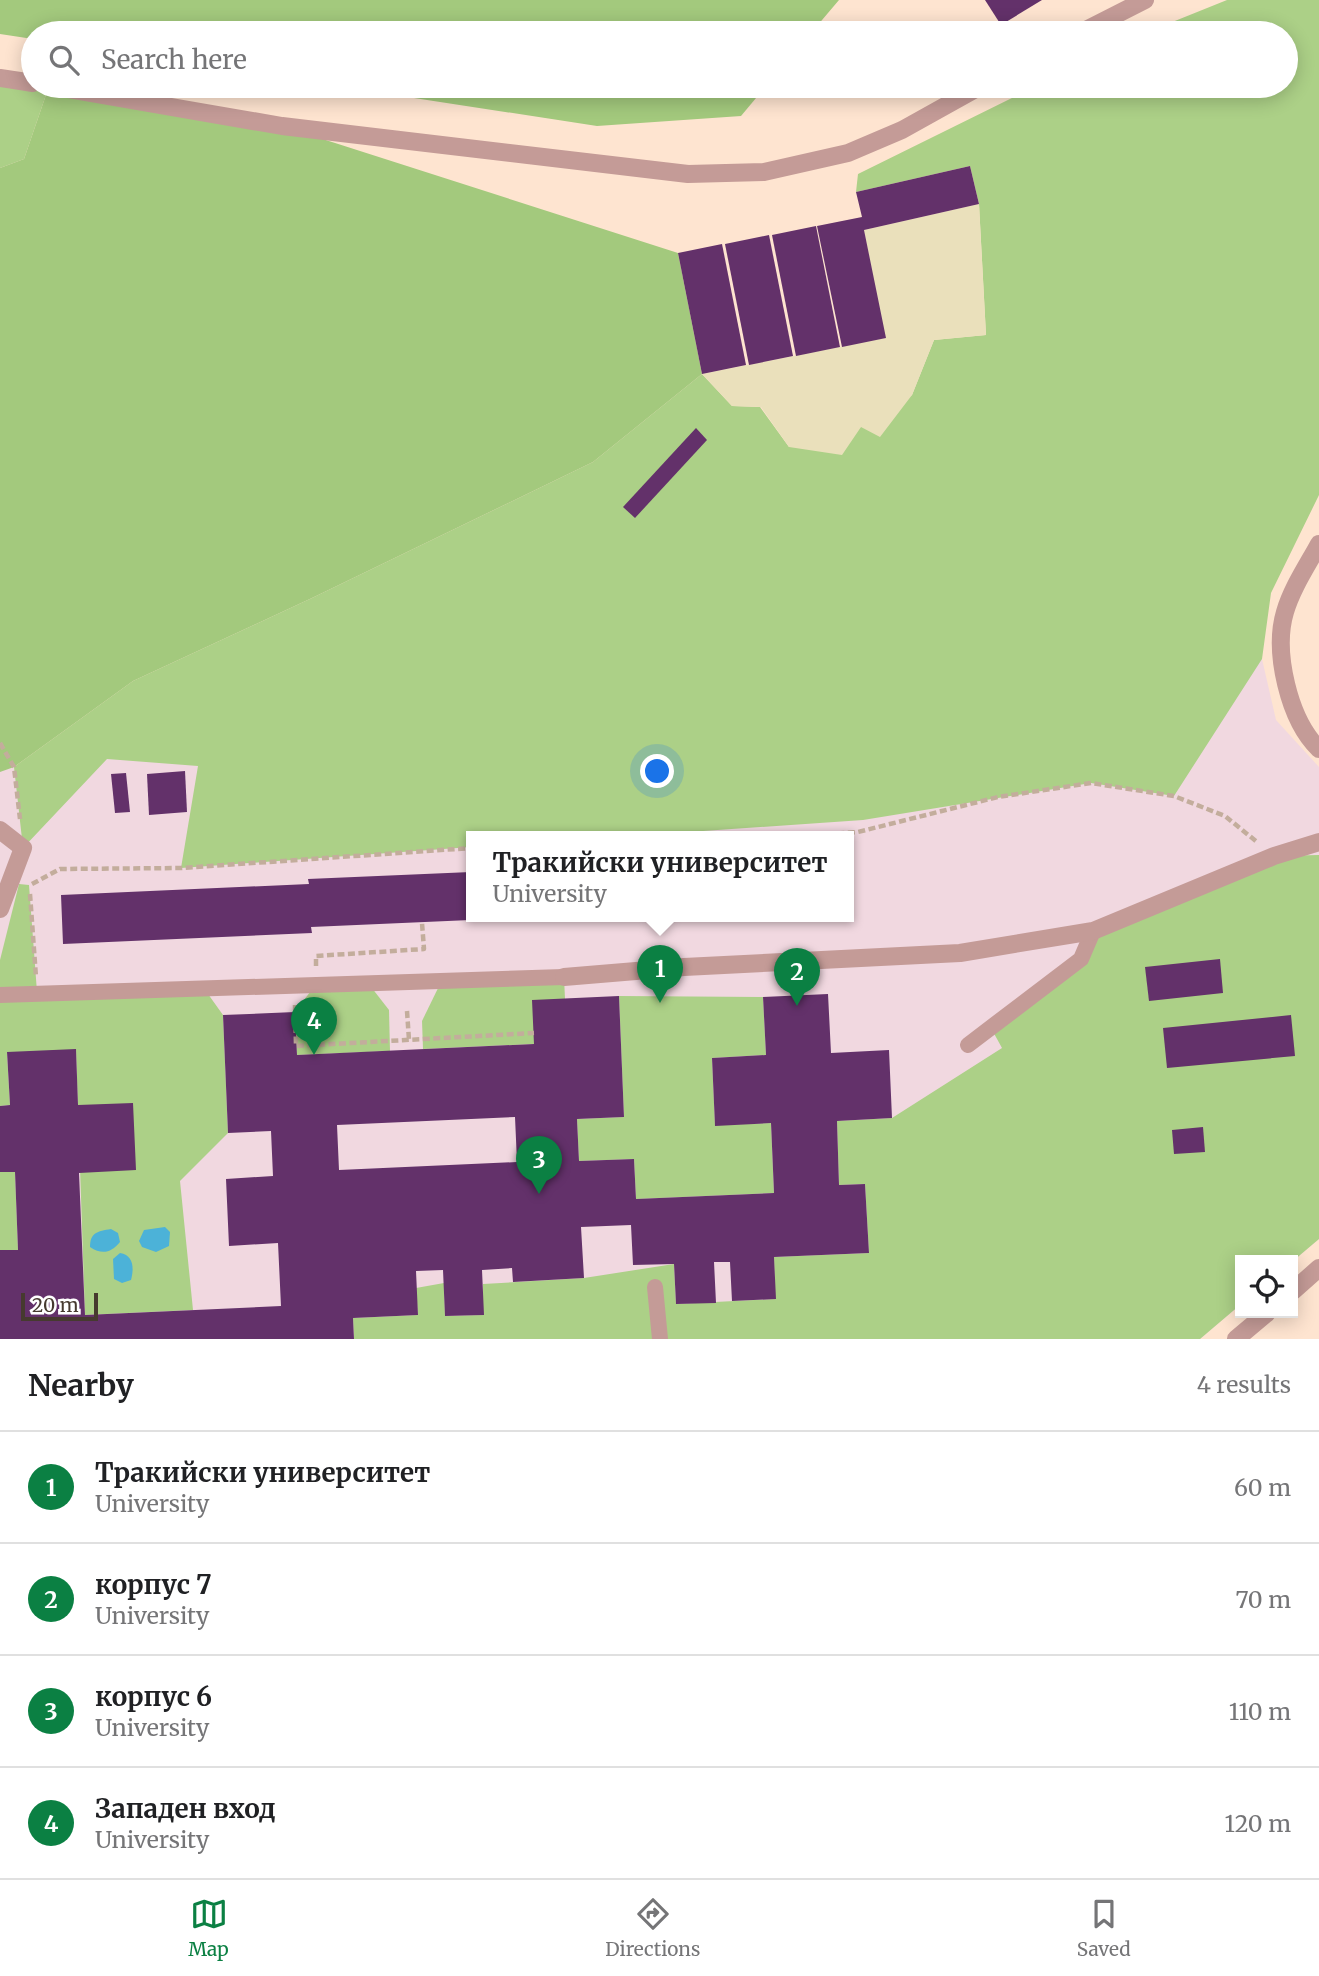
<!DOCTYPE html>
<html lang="en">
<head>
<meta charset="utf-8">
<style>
	body { margin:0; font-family:Merriweather,serif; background:#f2f2f2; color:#202124 }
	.controls { position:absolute; right:21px; bottom:21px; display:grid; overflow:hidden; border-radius:0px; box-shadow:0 4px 18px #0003 }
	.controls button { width:63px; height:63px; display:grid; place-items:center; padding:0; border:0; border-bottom:2px solid #e0e0e0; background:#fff; color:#202124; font:35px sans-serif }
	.scale { position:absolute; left:21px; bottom:18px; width:77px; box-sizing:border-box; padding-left:7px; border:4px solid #463a2f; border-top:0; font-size:19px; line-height:24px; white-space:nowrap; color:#463a2f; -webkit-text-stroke:5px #fff; paint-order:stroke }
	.you { position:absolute; left:658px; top:772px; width:24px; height:24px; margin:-18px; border:5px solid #fff; border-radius:50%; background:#1a73e8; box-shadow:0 0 0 10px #1a73e833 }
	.badge { display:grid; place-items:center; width:46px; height:46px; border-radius:50%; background:#0b8043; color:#fff; font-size:23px; font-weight:700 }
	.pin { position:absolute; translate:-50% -58px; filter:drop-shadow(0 2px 4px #0008) }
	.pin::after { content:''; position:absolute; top:37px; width:24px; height:21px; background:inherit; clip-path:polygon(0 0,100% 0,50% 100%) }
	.popup { position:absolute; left:466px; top:831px; width:388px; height:91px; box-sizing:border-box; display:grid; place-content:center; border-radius:0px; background:#fff; filter:drop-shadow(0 2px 5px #0005); font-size:23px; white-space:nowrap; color:#757577 }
	.popup b { font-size:26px; color:#202124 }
	.popup::after { content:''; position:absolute; left:50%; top:100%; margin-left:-14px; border:14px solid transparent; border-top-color:#fff }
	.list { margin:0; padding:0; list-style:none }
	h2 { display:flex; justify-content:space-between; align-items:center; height:91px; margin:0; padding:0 28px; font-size:30px }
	h2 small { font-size:23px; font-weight:400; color:#757577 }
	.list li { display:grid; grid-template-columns:46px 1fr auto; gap:21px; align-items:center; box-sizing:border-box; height:112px; padding:0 28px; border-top:2px solid #e0e0e0 }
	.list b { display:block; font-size:26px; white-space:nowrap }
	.list p { margin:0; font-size:23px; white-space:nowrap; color:#757577 }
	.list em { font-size:23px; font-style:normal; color:#757577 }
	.icon { flex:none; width:38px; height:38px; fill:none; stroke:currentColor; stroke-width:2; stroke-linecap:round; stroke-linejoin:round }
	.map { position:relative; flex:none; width:1319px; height:1339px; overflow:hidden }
	.search { position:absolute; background:#fff; box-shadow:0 4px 18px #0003; left:21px; right:21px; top:21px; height:77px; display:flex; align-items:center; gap:18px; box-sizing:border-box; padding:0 24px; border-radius:38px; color:#757577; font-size:26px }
	.sheet { height:539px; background:#fff }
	nav { display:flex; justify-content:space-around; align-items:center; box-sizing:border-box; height:98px; border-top:2px solid #e0e0e0; background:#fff; font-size:19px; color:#757577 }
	nav a { display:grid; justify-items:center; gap:4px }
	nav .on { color:#0b8043 }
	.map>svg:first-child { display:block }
	.education { fill:#f1d8e0; fill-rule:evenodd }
	.green { fill:#acd087 }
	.forest { fill:#a3c97d }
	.sand { fill:#eae0bb }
	.water { fill:#4cb2d8 }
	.building { fill:#63316a; fill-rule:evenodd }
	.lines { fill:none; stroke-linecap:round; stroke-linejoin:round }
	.path { stroke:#c3ad9c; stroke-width:4.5; stroke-dasharray:7 3.5; stroke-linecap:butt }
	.lane { stroke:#c49b97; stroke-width:16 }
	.street { stroke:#c49b97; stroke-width:18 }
</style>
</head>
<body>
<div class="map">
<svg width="1319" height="1339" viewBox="0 0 1319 1339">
	<rect width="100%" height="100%" fill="#fee4d0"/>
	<!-- education -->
	<path class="education" d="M1115,542L1262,659L1276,720L1319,767V1239L1293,1261L1240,1260V1305L1200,1339H0V768L14,767ZM471,837H849V917H471Z"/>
	<!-- green -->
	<g class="green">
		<polygon points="1227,0 1319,0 1319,495 1271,593 1262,659 1174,796 1091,783 863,820 617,837 471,837 471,847 181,868 198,766 107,759 23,848 14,767 133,681 312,598 593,462 702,374 732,406 760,407 789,447 861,427 912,395 934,340 986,335 979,204 970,166 856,192 858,174 1036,86 1286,86 1286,33 1145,33"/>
		<polygon points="0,78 33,86 49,86 24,159 0,168"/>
		<polygon points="1319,855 1319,1239 1293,1261 1240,1260 1240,1305 1200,1339 354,1339 353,1318 418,1315 416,1288 444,1283 445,1316 483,1315 483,1284 584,1278 674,1264 676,1304 775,1299 774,1257 869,1253 865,1184 839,1185 837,1121 892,1118 1002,1048 991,1028 1081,959 1093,931 1274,856"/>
		<polygon points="19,884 29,885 37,992 203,987 223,1015 228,1133 180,1181 193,1310 85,1315 76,1050 7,1053 10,1105 0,1106 0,960"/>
		<polygon points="564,977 565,999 534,1044 423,1049 422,1021 442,980"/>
		<polygon points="368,983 389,1010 390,1051 297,1055 295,1012 316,984"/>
		<polygon points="619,996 763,997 766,1055 712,1058 715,1125 771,1123 774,1193 636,1199 634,1159 579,1161 577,1119 624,1117"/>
		<polygon points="0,1172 15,1172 18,1250 0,1250"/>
	</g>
	<!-- forest -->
	<g class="forest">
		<polygon points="0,0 839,0 811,33 33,33 33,39 0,34"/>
		<polygon points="49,86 282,126 678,253 702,374 593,462 312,598 133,681 14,767 0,772 0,168 24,159"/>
		<polygon points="336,86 766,86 741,116 597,126"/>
	</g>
	<!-- sand -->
	<polygon class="sand" points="979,204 986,335 934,340 912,395 880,437 861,427 842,455 789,447 761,407 732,406 702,374 885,338 864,230"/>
	<!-- water -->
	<g class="water">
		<polygon points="165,1227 170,1232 169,1246 156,1252 142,1247 139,1241 144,1230"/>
		<path d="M111,1229L118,1233L120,1242C111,1253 102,1255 90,1247C90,1233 97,1231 111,1229Z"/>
		<path d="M120,1253C134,1255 134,1269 131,1280L122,1283L114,1279L113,1259Z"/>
	</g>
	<!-- building -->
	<g class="building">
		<polygon points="985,0 1042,0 1001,25"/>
		<polygon points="970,166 979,204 864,230 886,338 842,347 817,226 862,217 856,192"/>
		<polygon points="816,226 840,347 796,356 772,235"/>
		<polygon points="769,235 793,356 749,365 725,244"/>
		<polygon points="722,244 746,365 702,374 678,253"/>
		<polygon points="696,428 707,440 635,518 623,507"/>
		<polygon points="185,771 187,812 149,815 147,774"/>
		<polygon points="126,773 130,812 115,813 111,774"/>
		<polygon points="471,872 471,917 493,917 493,919 311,927 312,933 63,944 61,895 309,884 308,879"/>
		<polygon points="1220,959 1223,993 1149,1001 1145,967"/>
		<path d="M828,994L831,1053L889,1050L892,1118L837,1121L839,1185L865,1184L869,1253L774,1257L776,1299L732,1301L730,1262H714L716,1303L676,1304L674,1264L633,1265L631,1225L581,1227L584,1278L513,1282L512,1268L482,1270L484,1315L445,1316L443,1270L416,1271L418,1315L353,1318L354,1339H0V1250H18L15,1172H0V1106L10,1105L7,1052L76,1049L78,1105L133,1103L136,1170L79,1173L85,1315L281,1306L278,1243L229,1246L226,1179L273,1176L271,1131L228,1133L223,1015L295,1012L297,1055L534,1044L532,1000L619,996L624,1117L577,1119L579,1161L634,1159L636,1199L774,1193L771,1123L715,1126L712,1058L766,1055L763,997ZM515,1117L517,1162L339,1170L337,1125Z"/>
		<polygon points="1291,1015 1295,1056 1167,1068 1163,1028"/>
		<polygon points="1203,1127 1205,1152 1174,1154 1172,1130"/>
	</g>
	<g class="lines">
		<!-- path -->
		<g class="path">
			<polyline points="0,743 14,767 20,819"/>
			<polyline points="785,837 858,832 998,797 1091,783 1174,796 1225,816 1257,842"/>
			<polyline points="32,884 60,869 181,868 471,848"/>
			<polyline points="30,894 36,977"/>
			<polyline points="316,966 316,956 424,949 422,923"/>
			<polyline points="295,1005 296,1046 534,1033"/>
			<polyline points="407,1011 409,1040"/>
		</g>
		<!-- lane -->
		<g class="lane">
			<polyline points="0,995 564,977"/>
			<polyline points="968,1045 1081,959 1093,931"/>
			<polyline points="655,1287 660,1339"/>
		</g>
		<!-- street -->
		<g class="street">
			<polyline points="1080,33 1145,0"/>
			<polyline points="0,78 33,83"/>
			<polyline points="50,86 282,126 688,174 764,172 848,153 902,130 981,86"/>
			<path d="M1319,544C1307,566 1292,588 1285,612C1273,652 1289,720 1319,749"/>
			<polyline points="0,830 23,848 0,909"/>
			<polyline points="564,977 684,967 960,953 1093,931 1274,856 1319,842"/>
			<polyline points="1293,1291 1319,1268"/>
			<polyline points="1236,1339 1267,1313"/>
		</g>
	</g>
</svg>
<div class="controls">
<button><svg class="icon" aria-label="locate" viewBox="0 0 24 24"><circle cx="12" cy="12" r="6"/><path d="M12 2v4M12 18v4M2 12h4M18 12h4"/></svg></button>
</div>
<div class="scale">20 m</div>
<div class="you"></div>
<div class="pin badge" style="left:660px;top:1003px">1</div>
<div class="popup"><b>Тракийски университет</b>University</div>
<div class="pin badge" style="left:797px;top:1006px">2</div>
<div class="pin badge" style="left:539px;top:1194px">3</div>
<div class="pin badge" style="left:314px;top:1055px">4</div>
<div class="search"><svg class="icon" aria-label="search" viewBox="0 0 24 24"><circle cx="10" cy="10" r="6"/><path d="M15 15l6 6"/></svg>Search here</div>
</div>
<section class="sheet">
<h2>Nearby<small>4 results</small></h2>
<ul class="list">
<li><span class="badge">1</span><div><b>Тракийски университет</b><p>University</p></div><em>60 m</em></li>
<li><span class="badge">2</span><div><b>корпус 7</b><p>University</p></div><em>70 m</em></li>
<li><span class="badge">3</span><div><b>корпус 6</b><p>University</p></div><em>110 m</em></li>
<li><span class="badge">4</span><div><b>Западен вход</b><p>University</p></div><em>120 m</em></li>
</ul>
</section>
<nav>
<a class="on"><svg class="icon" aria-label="map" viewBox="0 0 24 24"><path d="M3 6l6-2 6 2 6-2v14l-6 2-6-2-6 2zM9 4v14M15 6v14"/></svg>Map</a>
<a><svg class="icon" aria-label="directions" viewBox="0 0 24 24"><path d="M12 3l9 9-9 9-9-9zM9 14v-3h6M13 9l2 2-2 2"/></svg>Directions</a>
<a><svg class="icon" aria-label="saved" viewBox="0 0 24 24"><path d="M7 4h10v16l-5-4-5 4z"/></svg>Saved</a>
</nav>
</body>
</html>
